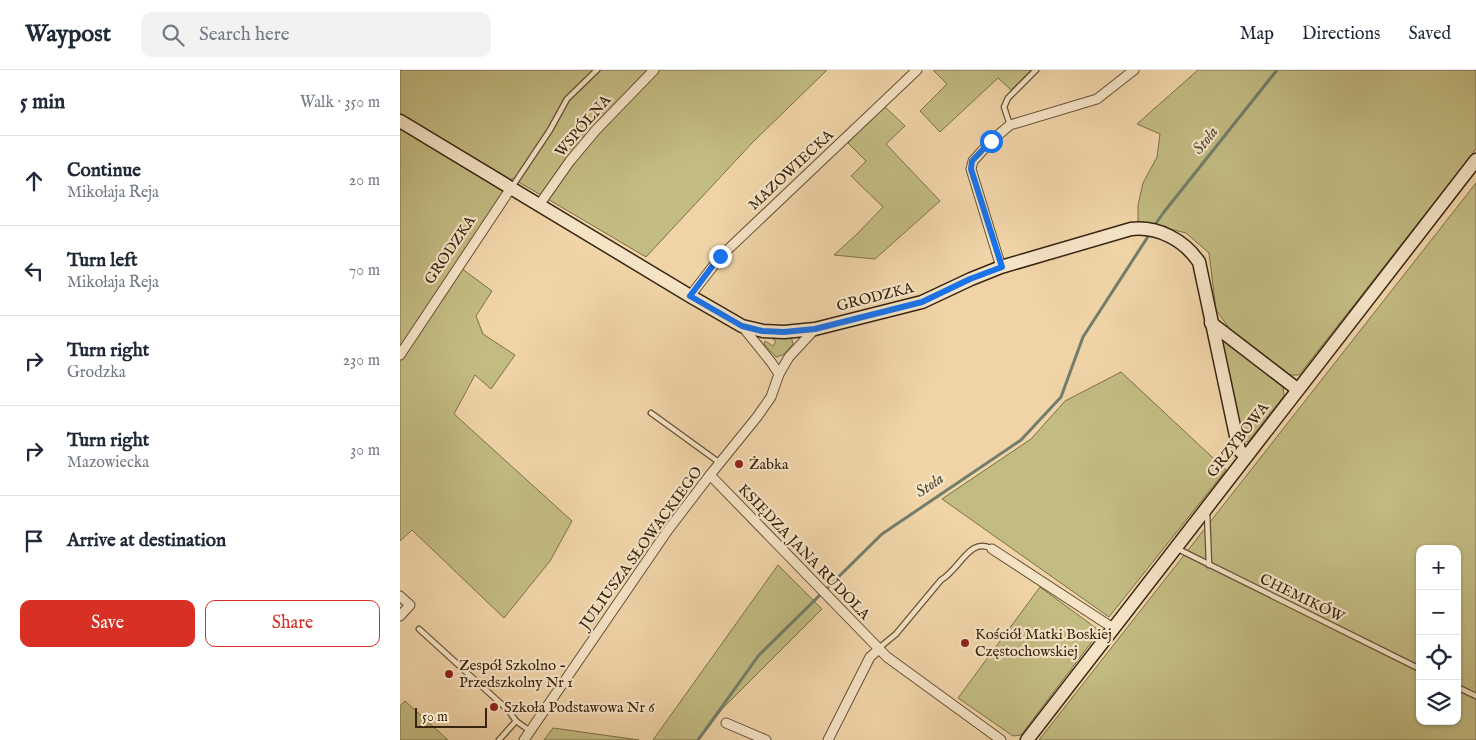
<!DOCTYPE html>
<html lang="en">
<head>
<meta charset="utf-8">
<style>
	body { margin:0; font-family:"IM FELL English",serif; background:#f2f2f3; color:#1f2937 }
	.controls { position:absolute; right:15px; bottom:15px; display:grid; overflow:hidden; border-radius:10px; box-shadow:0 1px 4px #0004 }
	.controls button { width:45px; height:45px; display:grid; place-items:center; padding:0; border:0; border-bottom:1px solid #e0e1e3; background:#fff; color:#1f2937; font:25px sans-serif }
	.scale { position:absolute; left:15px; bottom:12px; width:72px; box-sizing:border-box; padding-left:5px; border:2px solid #37250f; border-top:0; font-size:14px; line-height:18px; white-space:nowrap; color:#37250f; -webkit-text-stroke:4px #f5e3c6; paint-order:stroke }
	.stop { position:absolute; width:15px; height:15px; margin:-11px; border:4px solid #1a73e8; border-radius:50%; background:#fff }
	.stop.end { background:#1a73e8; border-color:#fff; box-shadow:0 1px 5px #0008 }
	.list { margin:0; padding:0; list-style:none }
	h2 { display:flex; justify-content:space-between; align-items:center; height:65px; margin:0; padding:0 20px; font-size:21px }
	h2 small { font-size:16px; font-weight:400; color:#747a83 }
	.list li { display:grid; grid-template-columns:32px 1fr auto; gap:15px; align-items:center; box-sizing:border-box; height:90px; padding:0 20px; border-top:1px solid #e0e1e3 }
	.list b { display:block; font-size:19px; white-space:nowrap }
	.list p { margin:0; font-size:16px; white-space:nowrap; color:#747a83 }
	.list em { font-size:16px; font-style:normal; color:#747a83 }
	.actions { display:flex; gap:10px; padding:15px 20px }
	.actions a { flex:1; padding:11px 0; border:1px solid #d93025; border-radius:10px; text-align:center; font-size:18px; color:#d93025 }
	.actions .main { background:#d93025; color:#fff }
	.icon { flex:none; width:28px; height:28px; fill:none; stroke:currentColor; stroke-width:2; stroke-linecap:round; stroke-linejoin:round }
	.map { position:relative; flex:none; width:1076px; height:670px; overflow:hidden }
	header { display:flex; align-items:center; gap:30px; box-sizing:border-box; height:70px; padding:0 25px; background:#fff; border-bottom:1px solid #e0e1e3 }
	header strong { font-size:24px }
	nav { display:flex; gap:28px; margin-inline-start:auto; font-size:18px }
	.search { width:350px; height:45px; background:#f2f2f3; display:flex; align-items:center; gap:12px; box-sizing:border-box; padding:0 18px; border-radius:10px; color:#747a83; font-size:19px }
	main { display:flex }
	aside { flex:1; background:#fff }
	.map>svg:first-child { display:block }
	.green { fill:#c2bb82; stroke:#7c7048; fill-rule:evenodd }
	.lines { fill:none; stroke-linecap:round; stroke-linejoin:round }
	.stream { stroke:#727d6c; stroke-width:3 }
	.lane-casing { stroke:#655135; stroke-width:7 }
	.street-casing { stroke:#655135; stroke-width:11 }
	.secondary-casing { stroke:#37250f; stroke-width:15 }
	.lane { stroke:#f5e3c6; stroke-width:4.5 }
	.street { stroke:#f5e3c6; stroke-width:9 }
	.secondary { stroke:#f5e3c6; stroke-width:12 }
	.route { stroke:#1a73e8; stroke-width:6 }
	.poi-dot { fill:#8f2418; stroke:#f5e3c6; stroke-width:2 }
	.labels { text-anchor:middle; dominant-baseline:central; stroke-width:4.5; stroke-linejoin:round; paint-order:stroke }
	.street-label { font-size:15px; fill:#37250f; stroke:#f5e3c6 }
	.poi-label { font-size:15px; fill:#37250f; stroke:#f5e3c6; text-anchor:start }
	.water-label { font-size:16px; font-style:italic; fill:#504a36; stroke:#f5e3c6 }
</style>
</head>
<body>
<header>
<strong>Waypost</strong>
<div class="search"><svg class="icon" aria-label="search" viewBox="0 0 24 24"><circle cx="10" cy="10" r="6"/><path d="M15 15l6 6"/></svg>Search here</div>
<nav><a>Map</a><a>Directions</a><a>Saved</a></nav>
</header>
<main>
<aside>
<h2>5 min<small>Walk · 350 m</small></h2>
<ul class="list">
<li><svg class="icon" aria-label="ahead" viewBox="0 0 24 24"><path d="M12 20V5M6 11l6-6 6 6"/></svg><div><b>Continue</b><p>Mikołaja Reja</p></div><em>20 m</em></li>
<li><svg class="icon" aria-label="left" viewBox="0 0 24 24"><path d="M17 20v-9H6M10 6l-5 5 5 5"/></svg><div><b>Turn left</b><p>Mikołaja Reja</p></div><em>70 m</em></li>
<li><svg class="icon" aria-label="right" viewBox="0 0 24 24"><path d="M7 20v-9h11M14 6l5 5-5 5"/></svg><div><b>Turn right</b><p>Grodzka</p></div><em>230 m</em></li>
<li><svg class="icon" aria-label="right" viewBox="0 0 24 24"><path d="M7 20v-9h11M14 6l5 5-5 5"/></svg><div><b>Turn right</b><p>Mazowiecka</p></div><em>30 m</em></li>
<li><svg class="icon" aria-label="arrive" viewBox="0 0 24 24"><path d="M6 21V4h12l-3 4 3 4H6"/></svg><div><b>Arrive at destination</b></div></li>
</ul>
<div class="actions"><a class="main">Save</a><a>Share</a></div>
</aside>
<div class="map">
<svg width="1076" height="670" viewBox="0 0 1076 670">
	<rect width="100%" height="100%" fill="#f0d4a8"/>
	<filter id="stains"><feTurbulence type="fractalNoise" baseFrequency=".004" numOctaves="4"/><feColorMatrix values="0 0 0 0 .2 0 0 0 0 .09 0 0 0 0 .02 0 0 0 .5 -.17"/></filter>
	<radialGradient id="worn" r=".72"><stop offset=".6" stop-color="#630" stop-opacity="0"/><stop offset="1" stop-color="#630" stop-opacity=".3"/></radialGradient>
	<!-- green -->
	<g class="green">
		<polygon points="0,0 427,0 352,73 246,187 112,108 57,195 92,221 76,246 83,264 115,285 91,319 75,305 54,344 172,451 150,491 104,548 12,460 0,471"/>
		<polygon points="533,0 631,0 611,20 598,8 540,62 520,41 547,14"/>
		<polygon points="798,0 1076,0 1076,79 899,305 888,305 835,266 816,240 809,183 786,163 738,151 738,135 743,113 757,87 760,64 737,54"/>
		<polygon points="483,35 505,56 486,74 540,131 475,189 434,185 457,164 483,137 451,106 466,91 448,73"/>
		<path d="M1076,113V670H639ZM1020,479H1057V651H1020Z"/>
		<polygon points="368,266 391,266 393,274 383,285 376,287 364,274 365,271 373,276 376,271"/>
		<polygon points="820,268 883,317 884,326 848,372 842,370"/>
		<polygon points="721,302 826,400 709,547 542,429 631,369 665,331"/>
		<polygon points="378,495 422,539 323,638 299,670 253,670"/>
		<polygon points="640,517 700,561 621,665 613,666 558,628"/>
		<polygon points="5,631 48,670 0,670 0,636"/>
		<polygon points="153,658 239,670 144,670"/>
	</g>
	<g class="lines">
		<!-- stream -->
		<g class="stream">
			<polyline points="754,156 764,142 877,0"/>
			<polyline points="298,670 359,585 482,464 621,370 661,327 683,267 749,165"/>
		</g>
		<!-- lane casing -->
		<g class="lane-casing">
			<g id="lane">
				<polyline points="610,55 604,37 608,28 636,0"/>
				<polyline points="112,117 150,60 167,29 197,0"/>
				<polyline points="251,343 320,393"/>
				<polyline points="807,442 809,495"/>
				<polyline points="776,478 1020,599"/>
				<polyline points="19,559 109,641 116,651"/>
				<path d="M479,578L496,564L541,510C560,499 570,466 592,479"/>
				<polyline points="1057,617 1076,626"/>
				<polyline points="99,670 116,651 130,661"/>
			</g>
		</g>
		<!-- street casing -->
		<g class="street-casing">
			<g id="street">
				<polyline points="139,135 170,91 196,60 254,0"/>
				<polyline points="601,197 571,99 573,91 591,71 610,55 697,29 734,0"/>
				<polyline points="290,226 321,186 517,0"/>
				<polyline points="342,256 371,292 379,304"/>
				<polyline points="0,285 111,118"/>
				<polyline points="310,405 487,587 601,670"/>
				<polyline points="592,479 713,558"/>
				<polyline points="0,526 10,535 0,546"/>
				<polyline points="326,653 366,670"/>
				<polyline points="124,670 268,460 310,405 357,347 371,327 379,304 389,287 415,259"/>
				<polyline points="428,670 470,587 479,579"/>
			</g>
		</g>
		<!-- secondary casing -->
		<g class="secondary-casing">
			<g id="secondary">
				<path d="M0,51L290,226L342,256L363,261L384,262L415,259L522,232L571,209L601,197L731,159C758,156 784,170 799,192L839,380L846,386"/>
				<polyline points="811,253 897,319"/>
				<polyline points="627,670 1076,90"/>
			</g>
		</g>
		<!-- lane -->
		<use href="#lane" class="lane"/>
		<!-- street -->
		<use href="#street" class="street"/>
		<!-- secondary -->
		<use href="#secondary" class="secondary"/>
	</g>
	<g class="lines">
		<!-- route -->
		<polyline class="route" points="320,186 290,226 342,256 362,261 384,262 415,259 522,232 570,209 602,197 571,99 572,91 591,71"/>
	</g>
	<!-- markers -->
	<g class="poi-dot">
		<circle cx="339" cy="394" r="5"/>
		<circle cx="565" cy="573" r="5"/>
		<circle cx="49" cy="604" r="5"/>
		<circle cx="94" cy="637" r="5"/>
	</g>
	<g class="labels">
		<!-- street labels -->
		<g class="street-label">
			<text transform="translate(183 56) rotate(-49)">WSPÓLNA</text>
			<text transform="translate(391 100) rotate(-43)">MAZOWIECKA</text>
			<text transform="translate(50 180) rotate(-56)">GRODZKA</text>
			<text transform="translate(475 227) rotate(-14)">GRODZKA</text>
			<text transform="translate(838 370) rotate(-52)">GRZYBOWA</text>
			<text transform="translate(241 478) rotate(-54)">JULIUSZA SŁOWACKIEGO</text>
			<text transform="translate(404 482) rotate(46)">KSIĘDZA JANA RUDOLA</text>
			<text transform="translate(902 528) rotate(26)">CHEMIKÓW</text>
		</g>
		<!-- poi labels -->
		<g class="poi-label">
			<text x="349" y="394">Żabka</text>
			<text x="575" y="564">Kościół Matki Boskiej<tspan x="575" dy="17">Częstochowskiej</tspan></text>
			<text x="59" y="595">Zespół Szkolno -<tspan x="59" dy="17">Przedszkolny Nr 1</tspan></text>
			<text x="104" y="637">Szkoła Podstawowa Nr 6</text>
		</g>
		<!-- water labels -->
		<g class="water-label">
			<text transform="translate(806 71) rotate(-52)">Stoła</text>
			<text transform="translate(530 416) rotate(-34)">Stoła</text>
		</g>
	</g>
	<rect width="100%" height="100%" filter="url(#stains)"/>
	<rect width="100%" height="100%" fill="url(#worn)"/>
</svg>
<div class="controls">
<button>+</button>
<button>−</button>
<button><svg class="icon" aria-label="locate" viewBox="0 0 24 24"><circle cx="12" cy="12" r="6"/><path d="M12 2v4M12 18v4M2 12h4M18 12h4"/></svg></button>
<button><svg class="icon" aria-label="layers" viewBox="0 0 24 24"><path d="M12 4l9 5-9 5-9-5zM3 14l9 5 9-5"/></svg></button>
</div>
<div class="scale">50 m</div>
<div class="stop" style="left:591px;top:71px"></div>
<div class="stop end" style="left:320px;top:186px"></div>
</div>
</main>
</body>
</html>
